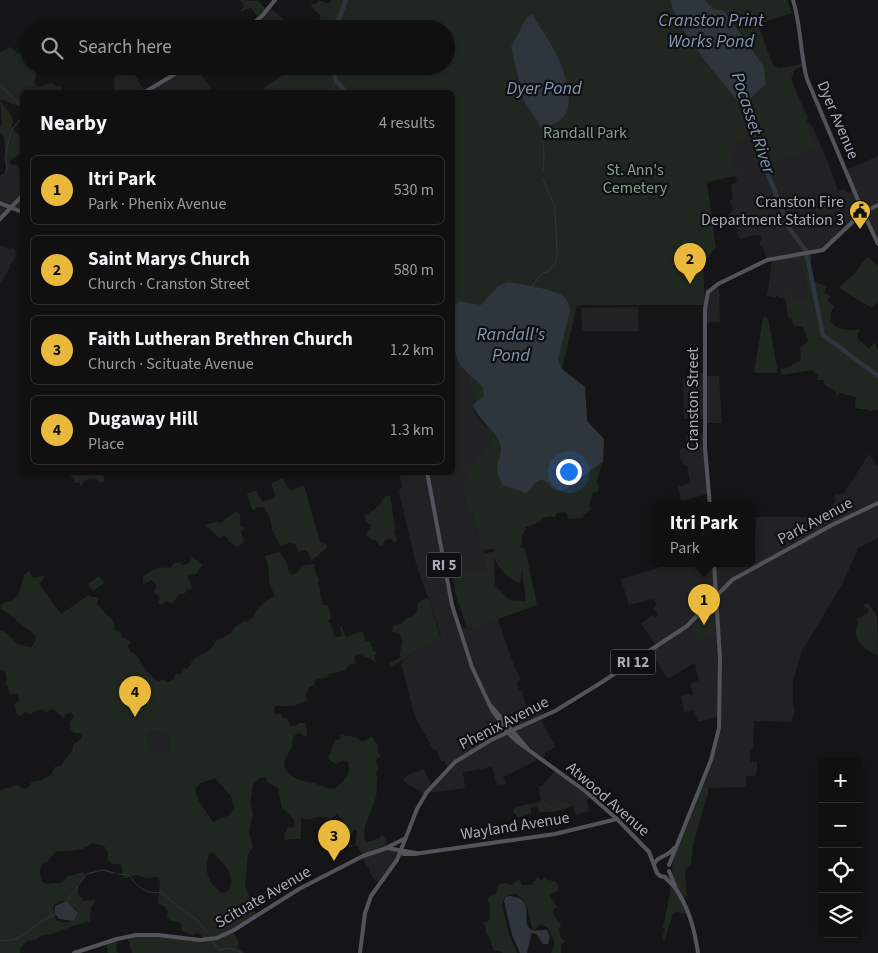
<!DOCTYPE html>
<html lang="en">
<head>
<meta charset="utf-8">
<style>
	body { margin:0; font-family:"Source Sans 3",sans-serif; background:#1e1e1f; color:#f1f3f6 }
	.controls { position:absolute; right:15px; bottom:15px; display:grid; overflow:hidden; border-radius:8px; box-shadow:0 1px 4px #0004 }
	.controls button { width:45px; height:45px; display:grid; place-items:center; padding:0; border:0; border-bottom:1px solid #303031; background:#101011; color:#f1f3f6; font:25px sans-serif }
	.you { position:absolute; left:568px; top:471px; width:18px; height:18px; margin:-12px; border:4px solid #fff; border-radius:50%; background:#1a73e8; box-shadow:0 0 0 8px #1a73e833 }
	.badge { display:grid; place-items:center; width:32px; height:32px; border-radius:50%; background:#e9b93c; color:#111; font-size:16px; font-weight:700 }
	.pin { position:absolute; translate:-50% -41px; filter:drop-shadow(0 1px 2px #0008) }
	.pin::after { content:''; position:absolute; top:26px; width:18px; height:15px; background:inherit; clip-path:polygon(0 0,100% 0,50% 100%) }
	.popup { position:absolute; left:653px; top:502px; width:102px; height:65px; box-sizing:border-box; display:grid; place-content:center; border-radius:8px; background:#101011; filter:drop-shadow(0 1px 4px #0005); font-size:16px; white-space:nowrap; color:#9c9d9f }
	.popup b { font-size:19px; color:#f1f3f6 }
	.popup::after { content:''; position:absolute; left:50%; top:100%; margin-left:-10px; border:10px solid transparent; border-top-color:#101011 }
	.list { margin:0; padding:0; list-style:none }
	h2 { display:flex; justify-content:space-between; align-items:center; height:65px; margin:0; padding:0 20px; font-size:21px }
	h2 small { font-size:16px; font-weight:400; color:#9c9d9f }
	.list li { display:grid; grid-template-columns:32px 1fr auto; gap:15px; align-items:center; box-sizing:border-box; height:70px; margin:0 10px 10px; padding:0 10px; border:1px solid #303031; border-radius:8px }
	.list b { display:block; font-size:19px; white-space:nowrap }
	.list p { margin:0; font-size:16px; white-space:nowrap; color:#9c9d9f }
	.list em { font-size:16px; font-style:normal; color:#9c9d9f }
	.icon { flex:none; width:28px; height:28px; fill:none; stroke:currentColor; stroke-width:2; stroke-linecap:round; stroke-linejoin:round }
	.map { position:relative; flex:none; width:878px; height:953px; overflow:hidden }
	.search { position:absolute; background:#101011; box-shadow:0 1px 4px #0004; left:20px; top:20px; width:435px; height:55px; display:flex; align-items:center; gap:12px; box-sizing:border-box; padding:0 18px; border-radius:28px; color:#9c9d9f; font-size:19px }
	.panel { position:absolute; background:#101011; box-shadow:0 1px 4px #0004; left:20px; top:90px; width:435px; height:385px; border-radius:8px }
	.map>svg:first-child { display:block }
	.built { fill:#222124 }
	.green { fill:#202721; fill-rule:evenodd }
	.water { fill:#2e353c }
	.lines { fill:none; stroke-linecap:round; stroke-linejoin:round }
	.stream { stroke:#2e353c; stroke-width:1 }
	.river { stroke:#2e353c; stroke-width:4.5 }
	.major { stroke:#53545b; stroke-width:4 }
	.labels { text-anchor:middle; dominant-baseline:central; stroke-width:4.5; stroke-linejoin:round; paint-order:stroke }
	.shield { fill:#101012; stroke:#7a7d86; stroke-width:1 }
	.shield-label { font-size:15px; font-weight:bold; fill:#a8acb7 }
	.street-label { font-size:16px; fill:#a8acb7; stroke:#101012 }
	.park-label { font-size:16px; fill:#80a184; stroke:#101012 }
	.poi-label { font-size:16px; fill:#a8acb7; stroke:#101012; text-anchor:end }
	.water-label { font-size:18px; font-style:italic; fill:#8197b0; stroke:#101012 }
</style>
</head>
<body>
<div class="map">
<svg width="878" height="953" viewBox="0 0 878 953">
	<rect width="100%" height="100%" fill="#151517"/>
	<!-- built -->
	<g class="built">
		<polygon points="269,7 295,29 265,29 259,20"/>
		<polygon points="117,66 130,66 145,92 169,77 162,66 196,66 213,92 113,92"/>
		<polygon points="790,78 808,117 807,121 812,126 828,162 838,191 845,189 848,193 854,191 846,170 878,156 878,243 863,213 827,247 798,257 803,271 808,298 789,303 782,298 779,298 777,295 775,298 767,296 772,259 767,259 763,248 759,245 762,236 754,235 740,239 737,233 738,230 733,226 730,227 727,220 728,215 733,210 730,201 733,198 731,189 733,188 730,185 736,183 737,181 723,146"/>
		<polygon points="51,83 58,87 62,86 62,92 22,92 22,100 17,97 25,87 43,86"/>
		<polygon points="16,164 22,173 22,211 10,208 0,219 0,178 6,173 6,167"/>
		<polygon points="2,245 9,249 14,248 17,254 13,262 10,264 10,268 0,283 0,246"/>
		<polygon points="717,284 719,290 720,322 706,323 707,295"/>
		<polygon points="638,307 639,331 582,331 581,308"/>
		<polygon points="453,342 460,366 481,386 481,398 473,403 475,413 483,424 497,439 473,477 461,481 468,510 472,513 480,539 480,550 484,550 487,571 462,574 458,569 456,572 447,575 449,588 460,629 465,628 467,629 498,620 516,671 518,672 520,680 517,682 519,690 522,691 526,706 539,701 544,716 541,720 556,747 545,753 545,756 503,777 506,784 497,785 492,767 463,772 465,788 428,793 426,795 406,783 403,779 408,775 424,769 431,785 448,768 444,761 441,761 436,750 433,749 415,717 401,663 417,648 417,641 420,641 424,646 441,638 437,623 416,564 399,492 402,486 399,473 452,472"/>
		<polygon points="705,373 706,376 719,376 722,423 706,423 704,419 684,419 683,378 687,379 689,374"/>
		<polygon points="705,433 708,494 681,501 678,487 690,483 687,465 684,465 680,458 680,449 686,448 686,435"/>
		<polygon points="869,454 878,466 878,538 858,548 843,583 802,651 793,680 793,707 795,708 792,722 754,721 753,748 750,750 750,761 757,762 757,771 755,776 746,776 746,787 712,788 701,786 714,749 720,716 698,722 694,710 684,712 681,696 688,693 691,696 693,693 690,684 699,680 695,665 694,663 668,679 650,652 657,646 641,624 652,615 656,618 657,616 657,613 653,608 656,605 654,599 629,605 621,579 672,564 752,564 752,530 756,530 755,517 821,517 827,514 827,508 830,508 835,502 834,494 839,495 844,493"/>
		<polygon points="164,730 167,733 170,746 167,750 154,752 150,750 146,739 150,733"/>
		<polygon points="556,770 591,796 587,801 589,811 576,815 573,806 567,801 562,802 555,800 550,806 540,796 539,787 543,785"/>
		<polygon points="387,848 401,850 380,883 375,880 369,871 370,868 369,868 361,858"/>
	</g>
	<!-- green -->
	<g class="green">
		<polygon points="238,0 258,1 267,10 259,18 251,8 246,9 242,12 241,10 244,7 242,1"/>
		<path d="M319,0L329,4L332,0H787L792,13L758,24L773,66L779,68L803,64V66L794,70L793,76L791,77L816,148L761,167L749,137L728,147L739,175L707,182L716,248L703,263L705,305H582L577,306L562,369L585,387L587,421L604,439L603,461L597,481L599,491L593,493L589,505L591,510L584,514L583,518L568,519L566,513L563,512L557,513L554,518L551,516L542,518L540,522C534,523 531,526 525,527L526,529L522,536V545L520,547L525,548L537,605L498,619V621L467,629L455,592L453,575L486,571L484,553L494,552V549L480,550V539L472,513L468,510L461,481L469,478L467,471L493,443L453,338L452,92H265L264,88L295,66H446V29H317L315,27L321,16L312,8L311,4H316ZM494,557C498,568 508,580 520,583L522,569L526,601L509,600L495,586Z"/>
		<polygon points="10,47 18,54 28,48 29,66 35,66 36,74 34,82 37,86 24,87 18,96 22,103 18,106 0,99 0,52"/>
		<polygon points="0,100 13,118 12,127 16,133 18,133 20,136 22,137 22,142 19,145 22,153 10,160 10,163 12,166 6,167 4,137 0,134 0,126 2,124"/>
		<path d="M811,253L812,260L810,262L814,281L826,287L824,293L830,296L828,301L834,306C826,321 832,329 848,330C853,331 854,329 860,329V327L857,338L869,349L875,342L878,350V410L869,411L867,409H859L855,407L856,397L839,393L837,399L836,391L826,386L823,380H817L818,375L813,370L781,375L780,369L791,367L793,364L801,361L800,348L808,341L803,327L793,325L792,319L788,317L784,289H788L793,299L797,301L808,298C805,283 804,267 796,255Z"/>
		<polygon points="867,257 878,265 878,302 872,308 839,288 855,273"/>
		<polygon points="765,316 768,318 778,373 757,373 754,372 763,318"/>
		<polygon points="68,473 100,473 103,474 105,481 100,483 96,479 90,478 83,482 82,486 79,483 76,483 73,478"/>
		<path d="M283,478L290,491L304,485L320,542L326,543L327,548C321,551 318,557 311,560L308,552L304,550L298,552L295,544L290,543L280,545L272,529L270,519L264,507H257L253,510L252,509L247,494L256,490L262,501L273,499L275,494L271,484Z"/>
		<polygon points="390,495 395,527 394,532 398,541 394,542 391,539 385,540 382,546 378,544 376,540 371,540 366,534 370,529 371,525 365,521 365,516 380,505 384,497"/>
		<polygon points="237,511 240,515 240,525 245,528 241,531 244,542 237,547 229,542 227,537 224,536 220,538 205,525 216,522 221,523"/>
		<path d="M279,552L287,563L289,573L292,575L299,571L301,566L315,564L314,568L319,580L318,583L323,605H328L331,618L328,621L333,629L334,636L338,637L342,636L340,627H342L346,637L362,631L366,641H370L373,651L377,652L375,656L376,663L370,658L357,654L354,657L356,663L349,665L344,671L329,674L327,678L316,679L314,685L309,687L306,694L307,700L294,706H275L274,708L275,714H281L283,718L287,719L290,726H296L299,723H306L307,737L298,733L294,736L292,741L293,745L285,759L284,766C288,778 302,781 313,783C323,785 324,790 336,788C344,779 352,776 348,762L344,760L335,764L328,758L335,740L340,739L341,735L356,737C361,743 367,741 372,736L374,742L377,743L378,752L381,756L376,760L377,764L379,767L376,774L378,777C376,784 378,793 375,800C371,813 360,829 366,842L379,839L382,835L385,838L387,848L364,856L357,846H355L357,832L355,829L349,836L328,842L338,833V828L343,822L337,814L330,819C319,813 313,821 301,819V839H289L285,841L284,833L287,831V828L294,827V819L282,808L278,788L267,782V778L261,777L253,784L250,803L253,813L249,831L253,847L248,854L245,886L256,915L233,931L239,942L237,947L245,953H132L127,936L143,934L205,939L198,933L192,935L182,931V926L179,922L170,921L167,916L168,911L164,906L158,903L160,881L158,877L148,878L136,875L124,878C122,873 123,869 120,864H112L107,859L108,852L104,846L93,843C79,853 70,849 55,852L48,861L41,865C40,872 39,878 44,883C50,885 55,882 61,883L66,879V877L83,872L85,878L78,884V894L84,901L94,900L95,902L91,908L90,921L78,924L52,934L42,935L35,940L27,941L20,949V953H0V790L18,785L22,789L27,788L32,782L43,780L45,777L50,776L55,767L61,766C63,763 64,759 67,757C70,753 74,752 73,745L82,738L80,733H74L71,730L70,722L74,717L71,712L65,715L64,718L56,711L52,709L46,713L42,709L33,712L31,715L26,712L20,716L17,714L14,704L19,701L18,696L17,694H9L8,686L5,683C7,680 7,673 3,670H0V630C13,634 10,645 31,647L36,640L35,635L2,609L0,605L6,602L12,601L14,598L18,596L24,575L29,571L33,578L46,575L39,584L61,614L89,595L92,597H99L97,604L114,622L115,631L121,632C120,641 126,637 131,642L128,646L130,651L137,656L148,673L158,681L164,680L167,682L174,679L175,674H181L182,668L187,669C190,666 191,662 194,659C202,653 210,653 216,641L231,633C234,626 238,626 243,621L247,622L254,616C259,604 264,604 274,596C274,591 271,589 270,585C268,575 270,565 265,556ZM164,730L167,733L170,746L167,750L154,752L150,750L146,739L150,733ZM215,778L231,796L234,808L229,815L213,822L199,801L195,791C198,781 208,782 215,778ZM210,853H213C223,864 239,876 227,892L222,893C209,885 202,868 210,853ZM63,900L76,910L77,916L75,920L63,923L56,920L53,906Z"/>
		<path d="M192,557L195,560H198L202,565L196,574H189L188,578L192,587V589L187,590L184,594H180L172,603L173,605L166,601L161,606L158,602L160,600L159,596L153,592L156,590V584L152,580L143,585V577C150,569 162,566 171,568L173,564L179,562L182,565C189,565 190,562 192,557Z"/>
		<polygon points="99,576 104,583 93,591 88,584"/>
		<polygon points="428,598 441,639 423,646 420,641 417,641 418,648 403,660 391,666 390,662 399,659 402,641 399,633 392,632 393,626 403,623 405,619 413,616 418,611 417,604 421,601"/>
		<path d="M868,603L877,616L878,656C863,647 851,642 858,622L856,619L868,613L869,609L863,606Z"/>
		<polygon points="711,605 714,606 716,635 698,640 691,627"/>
		<polygon points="701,786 708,787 708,793 693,845 691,864 685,870 687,896 682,899 688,912 683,914 678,912 673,914 664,941 662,938 665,930 663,927 670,894 673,860"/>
		<path d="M540,796L550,806L555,800L559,799L562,802L567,801L572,806C564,810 550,813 540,812L538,806L531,807V813L518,818L513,811L516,807L539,802L541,800Z"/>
		<path d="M537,877L541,880L545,877L547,880L555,881L558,886V891L552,893L550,896L551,899L554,900L555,905L558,906L554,909L553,914L561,925L559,930L561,938L565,942L561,944V953H551L555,943L548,928L540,924L534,931C527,918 531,903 516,894L507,896L503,901L502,906L510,937L517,953H503L500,951H494L489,937L486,933L485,925L481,922H486L490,919C488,912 492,906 487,899L490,897L491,895L496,894L499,884L507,883L511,885L519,879L522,885H531L536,880Z"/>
		<polygon points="118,938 116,949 118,953 108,953 106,942"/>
	</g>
	<!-- water -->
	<g class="water">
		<path d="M671,0H705L712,8L724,11L764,67L766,84L742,106C726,86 670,23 671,0Z"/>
		<path d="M532,14C541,30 553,45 560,62C565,72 571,96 568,108C566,119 552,126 542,128L524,101L511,47L527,17Z"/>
		<path d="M508,282C520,284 554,289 563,296C568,300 569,305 570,311L558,360L562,369L585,387L587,421L604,439L603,461L567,489C548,497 551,475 538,481C533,484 531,490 526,493L503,485C489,462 505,459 500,443C495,428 477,421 473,404L484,396L483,388L481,385L461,367C451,349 452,327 453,308L459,301L481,305L498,286Z"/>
		<path d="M509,896C539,898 518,924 532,930C536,932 542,929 547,930L550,937L548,944H543L536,934L533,933L531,935L527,953H520L512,935L504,901L506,897Z"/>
		<polygon points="66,901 78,913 74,921 59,919 55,914 55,906"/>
	</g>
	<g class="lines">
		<!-- stream -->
		<g class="stream">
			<polyline points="0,86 10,94 22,108"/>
			<polyline points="330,92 334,88 336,80"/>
			<polyline points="542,128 544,157 543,171"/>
			<polyline points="0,177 5,174 7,168 5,158 11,131 22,117"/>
			<polyline points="532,287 537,279 543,273 548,272 555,264 557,253 555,207 543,180"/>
			<path d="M118,874L129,875C137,887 147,895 162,892L177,906L197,920L207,933"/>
			<polyline points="66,901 76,890 86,874 103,870 115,873"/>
			<path d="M0,940C18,943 27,932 40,922C45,919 50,917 55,914"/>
			<polyline points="212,941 219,950 230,948 242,953"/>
		</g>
		<!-- river -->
		<g class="river">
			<polyline points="335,29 346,0"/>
			<polyline points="332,66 336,80 346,92"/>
			<polyline points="746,99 751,111 748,122 789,228 806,251"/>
			<polyline points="807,256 823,335 878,376"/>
		</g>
		<!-- major -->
		<g class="major">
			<path d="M793,0C801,25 800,53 807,79L863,212L878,244"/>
			<polyline points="247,29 262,16 275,0"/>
			<polyline points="145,92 188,66"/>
			<polyline points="0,203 22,212"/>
			<polyline points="0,219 22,196"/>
			<polyline points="427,472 452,605 472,667 492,710 508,733 519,743 585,791 617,819 649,852 657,873 660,876 665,877"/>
			<polyline points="710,506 705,448 705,309 708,292 718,284 767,260 823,250 861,214 878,205"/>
			<polyline points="491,706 527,748"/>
			<polyline points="388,847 404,839"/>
			<polyline points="401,851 403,854 414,854 555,834 617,819"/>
			<path d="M654,864C659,854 666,859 674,848"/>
			<polyline points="669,865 711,760 719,728 720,658 714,564"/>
			<polyline points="669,871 675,886"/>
			<path d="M665,877C668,881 672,884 676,889C689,908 695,931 698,953"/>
			<polyline points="74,953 117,939 136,935 158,935 200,940 217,938 234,930 299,889 363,856 387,848 416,853"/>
			<polyline points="360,953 365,913 371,896 397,860 417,809 427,792 455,762 491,740 555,711 599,684 687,626 732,580 832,525 878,503"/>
		</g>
	</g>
	<!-- icons -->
	<defs>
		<g id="civic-pin" transform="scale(1.125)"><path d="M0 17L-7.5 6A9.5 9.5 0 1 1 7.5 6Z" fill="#e9b93c" stroke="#101012"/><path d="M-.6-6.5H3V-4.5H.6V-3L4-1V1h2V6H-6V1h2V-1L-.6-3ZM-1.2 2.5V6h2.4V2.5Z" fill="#111"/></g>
	</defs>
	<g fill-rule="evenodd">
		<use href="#civic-pin" x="860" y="211"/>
	</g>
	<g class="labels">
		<!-- shield labels -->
		<g class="shield">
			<rect x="426.5" y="552.5" width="35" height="25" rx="4"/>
			<rect x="610.5" y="649.5" width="45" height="25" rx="4"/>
		</g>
		<g class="shield-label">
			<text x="444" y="565">RI 5</text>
			<text x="633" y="662">RI 12</text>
		</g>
		<!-- street labels -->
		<g class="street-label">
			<text transform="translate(838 120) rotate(67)">Dyer Avenue</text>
			<text transform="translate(693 399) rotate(-90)">Cranston Street</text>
			<text transform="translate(815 521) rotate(-28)">Park Avenue</text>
			<text transform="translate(504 723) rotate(-27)">Phenix Avenue</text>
			<text transform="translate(608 799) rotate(41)">Atwood Avenue</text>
			<text transform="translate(515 826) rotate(-9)">Wayland Avenue</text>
			<text transform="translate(263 897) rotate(-30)">Scituate Avenue</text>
		</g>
		<!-- park labels -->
		<g class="park-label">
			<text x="585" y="133">Randall Park</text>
			<text x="635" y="170">St. Ann's<tspan x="635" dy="18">Cemetery</tspan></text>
		</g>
		<!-- poi labels -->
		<g class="poi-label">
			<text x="844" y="202">Cranston Fire<tspan x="844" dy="18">Department Station 3</tspan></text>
		</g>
		<!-- water labels -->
		<g class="water-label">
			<text x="711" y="20">Cranston Print<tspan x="711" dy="21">Works Pond</tspan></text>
			<text x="544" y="88">Dyer Pond</text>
			<text transform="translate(753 123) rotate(72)">Pocasset River</text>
			<text x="511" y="334">Randall's<tspan x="511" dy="21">Pond</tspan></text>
		</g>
	</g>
</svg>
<div class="controls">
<button>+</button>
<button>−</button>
<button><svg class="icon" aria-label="locate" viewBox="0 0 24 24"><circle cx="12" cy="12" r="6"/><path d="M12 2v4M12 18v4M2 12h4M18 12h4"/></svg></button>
<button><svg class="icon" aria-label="layers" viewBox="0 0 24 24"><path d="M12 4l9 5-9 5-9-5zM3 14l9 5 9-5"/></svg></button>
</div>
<div class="you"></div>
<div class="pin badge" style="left:704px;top:625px">1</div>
<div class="popup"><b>Itri Park</b>Park</div>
<div class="pin badge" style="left:690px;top:284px">2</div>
<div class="pin badge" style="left:334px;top:861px">3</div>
<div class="pin badge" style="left:135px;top:717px">4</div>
<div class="search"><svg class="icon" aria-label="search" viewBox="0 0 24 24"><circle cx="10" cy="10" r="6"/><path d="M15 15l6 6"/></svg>Search here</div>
<section class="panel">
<h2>Nearby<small>4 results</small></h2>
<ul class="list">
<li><span class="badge">1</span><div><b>Itri Park</b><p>Park · Phenix Avenue</p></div><em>530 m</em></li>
<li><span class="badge">2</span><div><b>Saint Marys Church</b><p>Church · Cranston Street</p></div><em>580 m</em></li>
<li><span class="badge">3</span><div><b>Faith Lutheran Brethren Church</b><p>Church · Scituate Avenue</p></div><em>1.2 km</em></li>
<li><span class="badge">4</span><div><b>Dugaway Hill</b><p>Place</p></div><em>1.3 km</em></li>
</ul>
</section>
</div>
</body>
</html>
